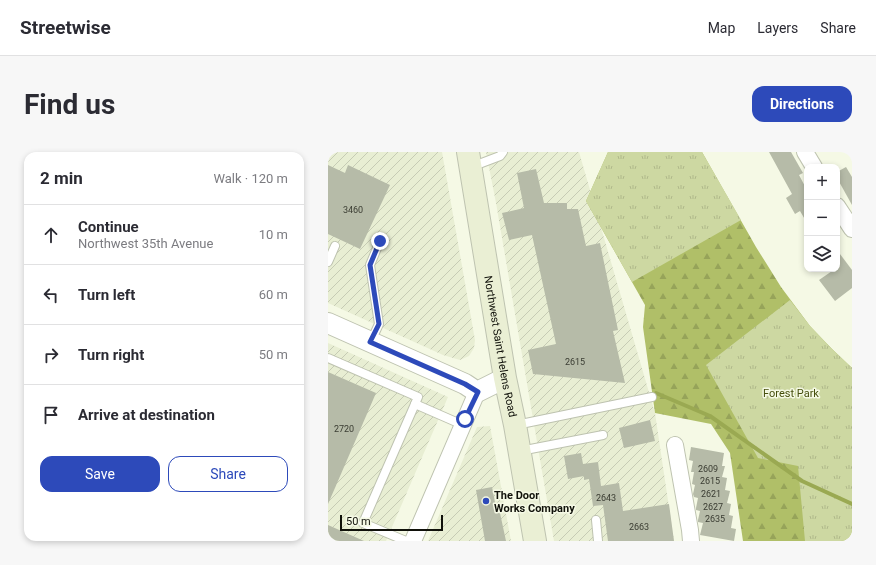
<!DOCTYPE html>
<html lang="en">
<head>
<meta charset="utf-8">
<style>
	body { margin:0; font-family:Roboto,sans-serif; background:#f7f7f7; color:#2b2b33 }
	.controls { position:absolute; right:12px; top:12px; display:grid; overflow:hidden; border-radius:8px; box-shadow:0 2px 6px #0003 }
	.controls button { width:36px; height:36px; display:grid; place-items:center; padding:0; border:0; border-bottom:1px solid #e1e1e2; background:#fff; color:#2b2b33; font:20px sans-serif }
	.scale { position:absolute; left:12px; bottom:10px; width:103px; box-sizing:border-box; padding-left:4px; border:2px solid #10110a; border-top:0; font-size:11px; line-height:14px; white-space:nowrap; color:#10110a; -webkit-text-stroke:3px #f5f9e5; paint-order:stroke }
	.stop { position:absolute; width:12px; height:12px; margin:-9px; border:3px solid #2d4aba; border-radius:50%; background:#fff }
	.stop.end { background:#2d4aba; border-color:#fff; box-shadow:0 1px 4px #0008 }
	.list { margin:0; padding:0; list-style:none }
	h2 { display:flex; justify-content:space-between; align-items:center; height:52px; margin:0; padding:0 16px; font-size:17px }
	h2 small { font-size:13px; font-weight:400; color:#7c7c81 }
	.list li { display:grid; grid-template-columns:26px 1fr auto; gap:12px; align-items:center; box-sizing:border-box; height:60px; padding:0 16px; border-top:1px solid #e1e1e2 }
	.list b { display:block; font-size:15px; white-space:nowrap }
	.list p { margin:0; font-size:13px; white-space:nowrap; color:#7c7c81 }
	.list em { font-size:13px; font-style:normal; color:#7c7c81 }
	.actions { display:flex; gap:8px; padding:12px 16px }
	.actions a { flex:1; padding:9px 0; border:1px solid #2d4aba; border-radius:12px; text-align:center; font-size:14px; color:#2d4aba }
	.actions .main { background:#2d4aba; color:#fff }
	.icon { flex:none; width:22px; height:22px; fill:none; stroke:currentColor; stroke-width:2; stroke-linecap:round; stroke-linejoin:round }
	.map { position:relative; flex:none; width:524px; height:389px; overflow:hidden; border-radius:12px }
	header { display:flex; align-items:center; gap:24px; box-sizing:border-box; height:56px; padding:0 20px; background:#fff; border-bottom:1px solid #e1e1e2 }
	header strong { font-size:19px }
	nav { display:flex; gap:22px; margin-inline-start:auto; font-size:14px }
	.intro { display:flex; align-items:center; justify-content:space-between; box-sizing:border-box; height:96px; padding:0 24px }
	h1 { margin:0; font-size:28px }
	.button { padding:10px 18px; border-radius:12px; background:#2d4aba; color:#fff; font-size:14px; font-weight:700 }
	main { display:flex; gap:24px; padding:0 24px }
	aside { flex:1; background:#fff; border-radius:12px; box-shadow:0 2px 6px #0003 }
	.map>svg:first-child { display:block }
	.industrial { fill:url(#industrial-furrows) }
	.forest { fill:url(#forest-firs) }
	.park { fill:url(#park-tufts) }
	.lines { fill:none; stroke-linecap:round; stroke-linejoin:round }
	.stream { stroke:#9aa952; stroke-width:4 }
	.building { fill:#b6bba8 }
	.service-casing { stroke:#bec3b0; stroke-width:10 }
	.minor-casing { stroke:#bec3b0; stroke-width:18 }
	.tertiary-casing { stroke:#bec3b0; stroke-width:22 }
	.secondary-casing { stroke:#bec3b0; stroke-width:24 }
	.service { stroke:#fff; stroke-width:8 }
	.minor { stroke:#fff; stroke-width:16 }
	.tertiary { stroke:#fff; stroke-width:20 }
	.secondary { stroke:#eaefd4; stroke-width:22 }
	.route { stroke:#2d4aba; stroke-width:5 }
	.poi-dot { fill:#2d4aba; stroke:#f5f9e5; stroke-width:1.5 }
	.labels { text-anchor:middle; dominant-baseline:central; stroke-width:3; stroke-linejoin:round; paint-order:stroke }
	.number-label { font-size:9px; fill:#3a3c32 }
	.street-label { font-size:11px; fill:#10110a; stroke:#f5f9e5 }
	.park-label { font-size:11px; fill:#464f0e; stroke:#f5f9e5 }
	.poi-label { font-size:11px; font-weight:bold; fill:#10110a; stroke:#f5f9e5; text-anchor:start }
</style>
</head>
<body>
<header>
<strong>Streetwise</strong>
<nav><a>Map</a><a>Layers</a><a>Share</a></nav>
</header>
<div class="intro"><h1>Find us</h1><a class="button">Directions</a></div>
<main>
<aside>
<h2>2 min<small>Walk · 120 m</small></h2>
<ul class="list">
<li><svg class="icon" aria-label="ahead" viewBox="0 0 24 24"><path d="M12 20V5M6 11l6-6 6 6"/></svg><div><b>Continue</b><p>Northwest 35th Avenue</p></div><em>10 m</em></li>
<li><svg class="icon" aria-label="left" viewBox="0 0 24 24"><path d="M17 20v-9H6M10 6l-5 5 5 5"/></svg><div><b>Turn left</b></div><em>60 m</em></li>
<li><svg class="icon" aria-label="right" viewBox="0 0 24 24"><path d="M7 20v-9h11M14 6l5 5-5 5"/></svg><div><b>Turn right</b></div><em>50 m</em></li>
<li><svg class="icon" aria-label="arrive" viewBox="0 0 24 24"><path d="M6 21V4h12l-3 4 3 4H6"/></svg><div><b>Arrive at destination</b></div></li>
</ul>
<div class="actions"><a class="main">Save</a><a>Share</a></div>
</aside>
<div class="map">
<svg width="524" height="389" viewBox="0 0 524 389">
	<defs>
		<pattern id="industrial-furrows" width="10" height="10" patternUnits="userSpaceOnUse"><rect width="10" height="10" fill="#e8eed3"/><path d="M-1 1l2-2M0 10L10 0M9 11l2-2" fill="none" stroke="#c6cbb4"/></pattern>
		<pattern id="forest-firs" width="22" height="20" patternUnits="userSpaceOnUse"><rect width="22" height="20" fill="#b0bf68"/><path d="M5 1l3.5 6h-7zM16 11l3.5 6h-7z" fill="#96a359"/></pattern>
		<pattern id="park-tufts" width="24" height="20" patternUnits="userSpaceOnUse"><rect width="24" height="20" fill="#cdd8a2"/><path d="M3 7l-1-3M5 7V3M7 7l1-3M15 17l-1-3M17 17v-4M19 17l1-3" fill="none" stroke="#afb88a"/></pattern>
	</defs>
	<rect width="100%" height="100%" fill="#f5f9e5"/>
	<!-- industrial -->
	<g class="industrial">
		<polygon points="0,0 114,0 147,188 146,196 141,204 132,208 115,203 0,151"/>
		<polygon points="158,0 251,0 327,261 346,389 226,389 168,51"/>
		<polygon points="0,191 120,245 58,389 0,389"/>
		<polygon points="162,274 183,389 100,389 149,275"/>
	</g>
	<!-- forest -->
	<polygon class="forest" points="280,0 374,0 428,95 453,135 482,174 503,196 524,216 524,389 415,389 402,301 383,272 327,261 315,175 317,153 258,49"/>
	<!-- park -->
	<g class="park">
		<polygon points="280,0 374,0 413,68 304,130 258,49"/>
		<polygon points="462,148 482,174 503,196 524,216 524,389 477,389 470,314 430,306 378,213"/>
	</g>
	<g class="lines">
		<!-- stream -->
		<polyline class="stream" points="328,241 382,264 474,329 524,352"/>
	</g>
	<!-- building -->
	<g class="building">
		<polygon points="441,0 463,0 475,21 471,23 479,38 479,71 472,59 467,62 458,46 464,42"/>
		<polygon points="0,13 17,21 20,13 62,33 32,97 0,82"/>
		<polygon points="518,15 524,25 524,53 509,26 509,20"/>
		<polygon points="208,17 216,51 239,51 239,57 250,57 258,94 272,91 290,178 285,179 297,231 205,222 200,198 228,192 204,83 181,88 174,61 196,56 189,21"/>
		<polygon points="509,98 524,118 524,136 507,149 491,128 507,117 509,117"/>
		<polygon points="0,220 48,241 0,352"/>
		<polygon points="322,268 327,289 296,296 291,276"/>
		<polygon points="363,295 396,301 394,314 397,314 394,325 399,326 397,338 402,339 399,351 403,352 401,363 405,364 403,376 408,377 406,389 372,383 375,371 370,370 370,368 372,359 368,358 368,356 370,346 366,345 365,342 367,333 364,332 366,320 363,320 365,309 361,308"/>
		<polygon points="253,301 255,312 270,310 273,334 291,331 295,359 341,352 346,389 280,389 275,353 265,354 261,327 256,328 256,324 240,327 236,304"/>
		<polygon points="164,335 169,361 172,361 178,389 157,389 148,338"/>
		<polygon points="0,373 36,389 0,389"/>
	</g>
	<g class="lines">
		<!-- service casing -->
		<g class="service-casing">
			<g id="service">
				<polyline points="143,15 172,4 175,0"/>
				<polyline points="0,110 7,94"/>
				<polyline points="43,189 51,172 42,113 52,89"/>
				<polyline points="0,206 90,245 87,252"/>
				<polyline points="188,273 324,245"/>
				<polyline points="192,299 275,283"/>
				<polyline points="268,368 270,389"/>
				<polyline points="78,389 35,371 87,252 135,273"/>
			</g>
		</g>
		<!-- minor casing -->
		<g class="minor-casing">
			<g id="minor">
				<polyline points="477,0 486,15"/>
				<polyline points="509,54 524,77"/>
				<polyline points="347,293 362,378 363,389"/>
				<polyline points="85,389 149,240"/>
			</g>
		</g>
		<!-- tertiary casing -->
		<g class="tertiary-casing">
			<polyline id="tertiary" points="0,171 137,232 149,240 177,226"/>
		</g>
		<!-- secondary casing -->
		<g class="secondary-casing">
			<g id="secondary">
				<path id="s1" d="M140,0L177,226L187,273L207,389"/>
			</g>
		</g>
		<!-- service -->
		<use href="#service" class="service"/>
		<!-- minor -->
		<use href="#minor" class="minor"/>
		<!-- tertiary -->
		<use href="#tertiary" class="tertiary"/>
		<!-- secondary -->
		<use href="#secondary" class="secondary"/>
	</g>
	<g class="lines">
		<!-- route -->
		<polyline class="route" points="52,89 42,113 51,172 42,190 137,232 150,240 137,267"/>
	</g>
	<!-- markers -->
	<circle class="poi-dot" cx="158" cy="349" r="4"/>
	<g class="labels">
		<!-- number labels -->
		<g class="number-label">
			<text x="25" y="58">3460</text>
			<text x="247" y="210">2615</text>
			<text x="16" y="277">2720</text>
			<text x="380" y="317">2609</text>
			<text x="382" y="329">2615</text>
			<text x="383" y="342">2621</text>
			<text x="278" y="346">2643</text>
			<text x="385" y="355">2627</text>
			<text x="387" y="367">2635</text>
			<text x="311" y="375">2663</text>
		</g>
		<!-- street labels -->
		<g class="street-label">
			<text stroke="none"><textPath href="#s1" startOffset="197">Northwest Saint Helens Road</textPath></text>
		</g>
		<!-- park labels -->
		<g class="park-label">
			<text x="463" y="241">Forest Park</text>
		</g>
		<!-- poi labels -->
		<g class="poi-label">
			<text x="166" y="343">The Door<tspan x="166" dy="13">Works Company</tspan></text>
		</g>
	</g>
</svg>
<div class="controls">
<button>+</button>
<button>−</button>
<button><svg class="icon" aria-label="layers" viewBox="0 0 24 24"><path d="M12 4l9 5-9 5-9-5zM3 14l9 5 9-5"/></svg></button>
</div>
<div class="scale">50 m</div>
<div class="stop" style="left:137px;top:267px"></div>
<div class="stop end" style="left:52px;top:89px"></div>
</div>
</main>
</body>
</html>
